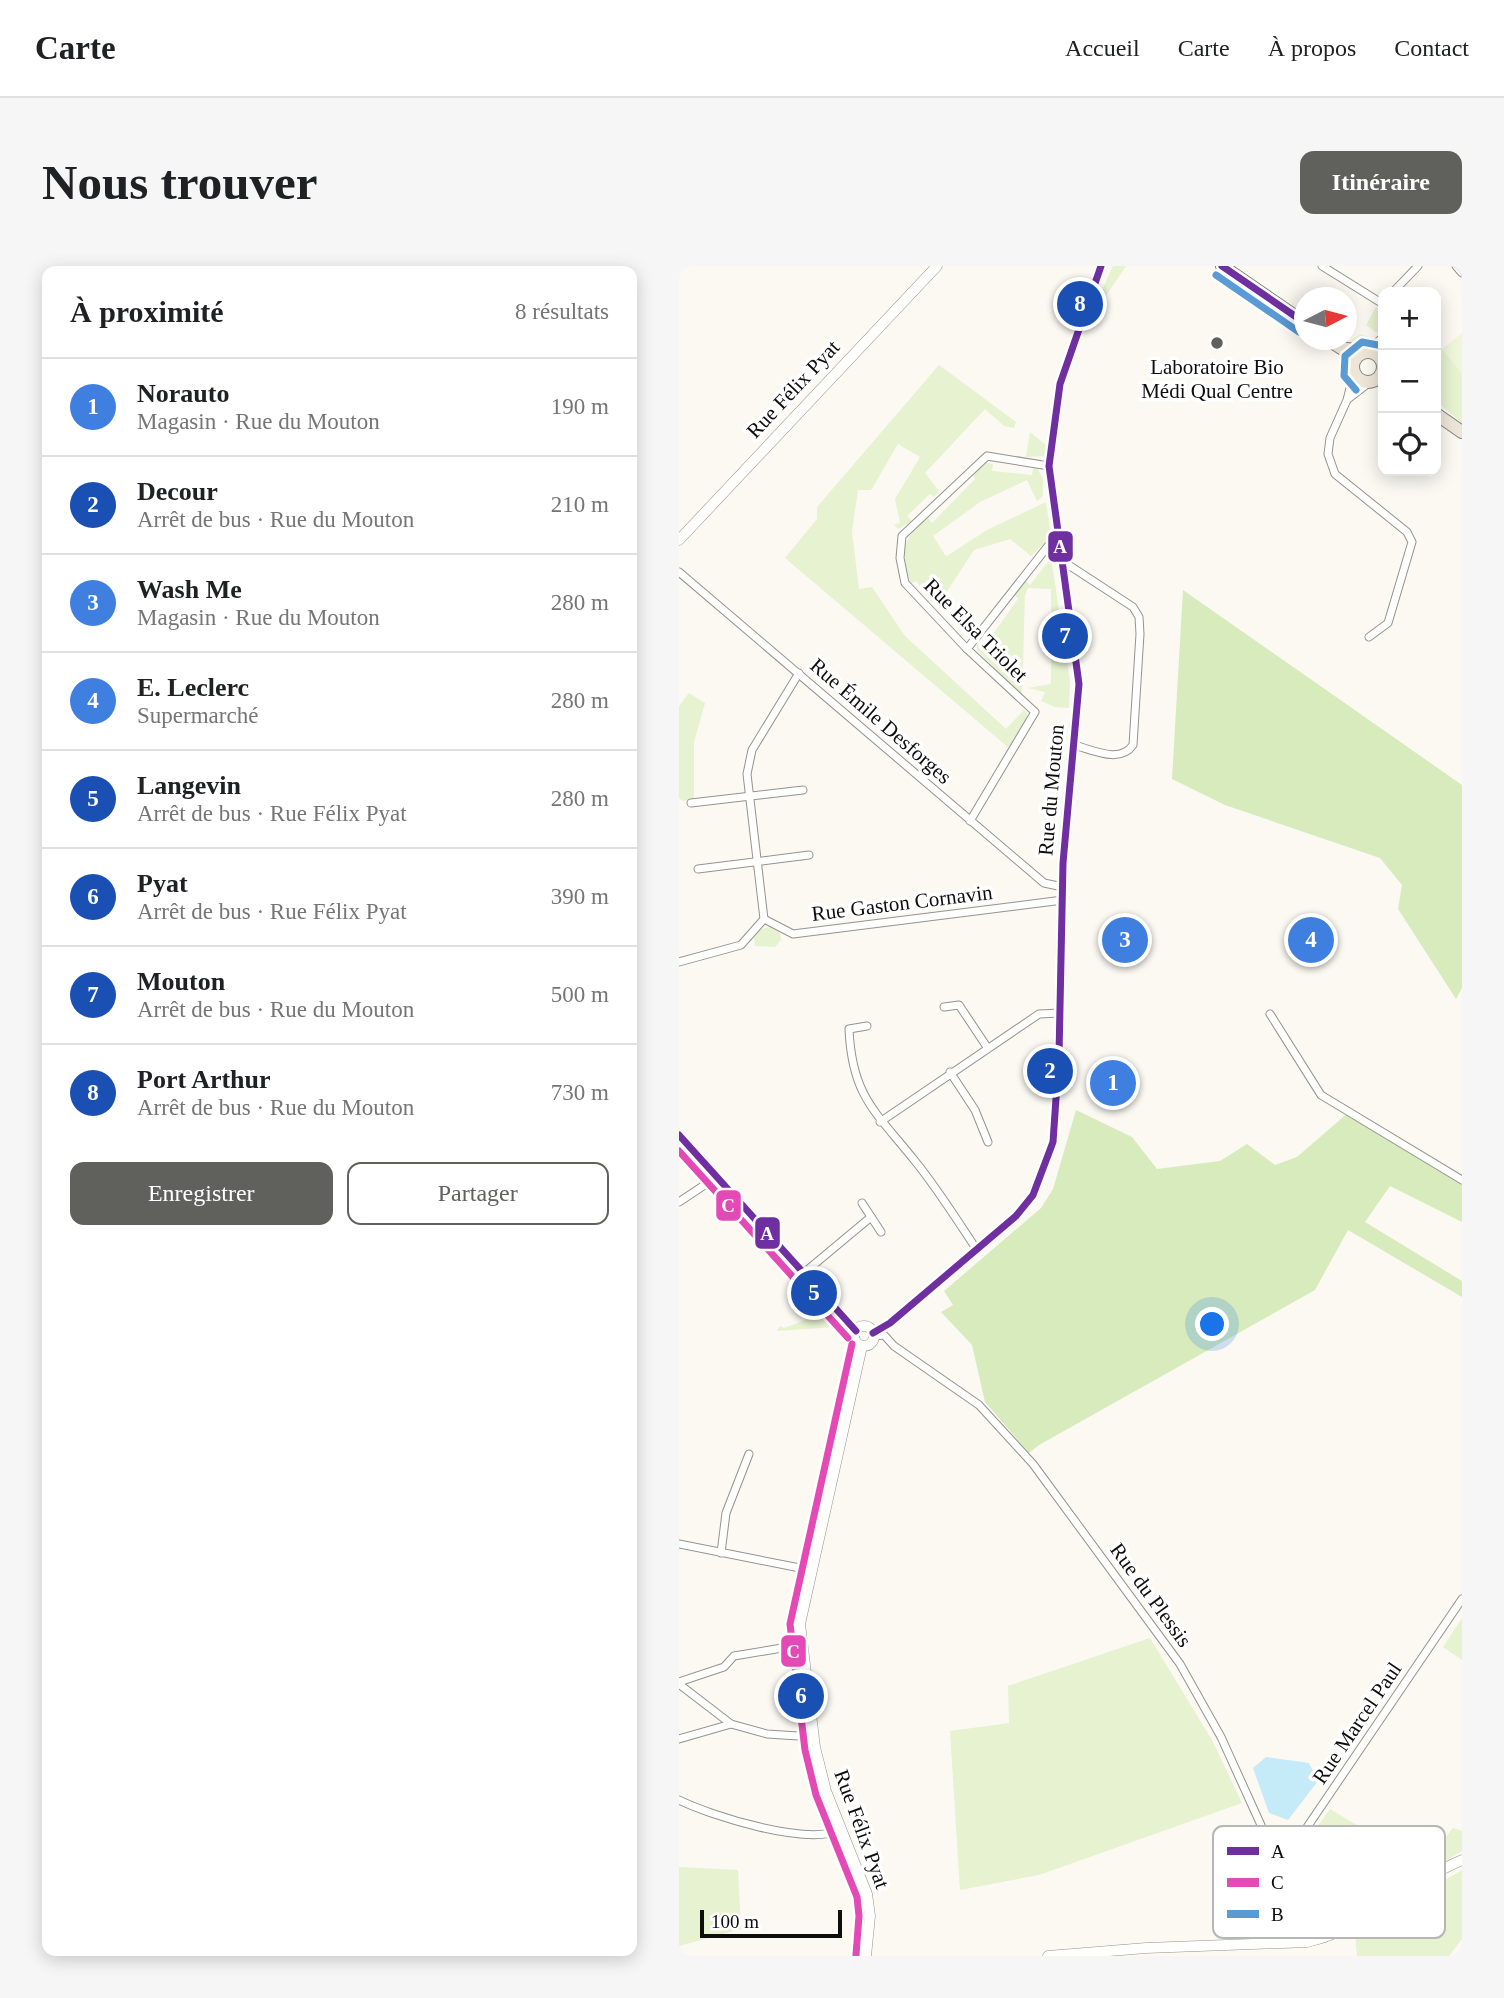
<!DOCTYPE html>
<html lang="fr">
<head>
<meta charset="utf-8">
<style>
	body { margin:0; font-family:Georgia,serif; background:#f6f6f6; color:#202124 }
	.controls { position:absolute; right:21px; top:21px; display:grid; overflow:hidden; border-radius:14px; box-shadow:0 4px 18px #0003 }
	.controls button { width:63px; height:63px; display:grid; place-items:center; padding:0; border:0; border-bottom:2px solid #e0e0e0; background:#fff; color:#202124; font:35px sans-serif }
	.compass { position:absolute; left:615px; top:21px; width:63px; height:63px; border-radius:50%; background:#fff; box-shadow:0 4px 18px #0003; rotate:84deg }
	.scale { position:absolute; left:21px; bottom:18px; width:142px; box-sizing:border-box; padding-left:7px; border:4px solid #0d0d0d; border-top:0; font-size:19px; line-height:24px; white-space:nowrap; color:#0d0d0d; -webkit-text-stroke:5px #fff; paint-order:stroke }
	.you { position:absolute; left:534px; top:1059px; width:24px; height:24px; margin:-18px; border:5px solid #fff; border-radius:50%; background:#1a73e8; box-shadow:0 0 0 10px #1a73e833 }
	.badge { display:grid; place-items:center; width:46px; height:46px; border-radius:50%; background:#60605d; color:#fff; font-size:23px; font-weight:700 }
	.pin { position:absolute; translate:-50% -50%; border:4px solid #fff; box-shadow:0 2px 7px #0006 }
	.list { margin:0; padding:0; list-style:none }
	h2 { display:flex; justify-content:space-between; align-items:center; height:91px; margin:0; padding:0 28px; font-size:30px }
	h2 small { font-size:23px; font-weight:400; color:#757577 }
	.list li { display:grid; grid-template-columns:46px 1fr auto; gap:21px; align-items:center; box-sizing:border-box; height:98px; padding:0 28px; border-top:2px solid #e0e0e0 }
	.list b { display:block; font-size:26px; white-space:nowrap }
	.list p { margin:0; font-size:23px; white-space:nowrap; color:#757577 }
	.list em { font-size:23px; font-style:normal; color:#757577 }
	.actions { display:flex; gap:14px; padding:21px 28px }
	.actions a { flex:1; padding:16px 0; border:2px solid #60605d; border-radius:14px; text-align:center; font-size:24px; color:#60605d }
	.actions .main { background:#60605d; color:#fff }
	.icon { flex:none; width:38px; height:38px; fill:none; stroke:currentColor; stroke-width:2; stroke-linecap:round; stroke-linejoin:round }
	.map { position:relative; flex:none; width:783px; height:1690px; overflow:hidden; border-radius:14px }
	header { display:flex; align-items:center; gap:42px; box-sizing:border-box; height:98px; padding:0 35px; background:#fff; border-bottom:2px solid #e0e0e0 }
	header strong { font-size:33px }
	nav { display:flex; gap:38px; margin-inline-start:auto; font-size:24px }
	.intro { display:flex; align-items:center; justify-content:space-between; box-sizing:border-box; height:168px; padding:0 42px }
	h1 { margin:0; font-size:49px }
	.button { padding:18px 32px; border-radius:14px; background:#60605d; color:#fff; font-size:24px; font-weight:700 }
	main { display:flex; gap:42px; padding:0 42px }
	aside { flex:1; background:#fff; border-radius:14px; box-shadow:0 4px 18px #0003 }
	.map>svg:first-child { display:block }
	.green { fill:#e6f2d0 }
	.forest { fill:#d7ebbd }
	.pitch { fill:#f0f6da }
	.water { fill:#c5eaf8 }
	.lines { fill:none; stroke-linecap:round; stroke-linejoin:round }
	.minor-casing { stroke:#949390; stroke-width:9 }
	.tertiary-casing { stroke:#949390; stroke-width:11 }
	.primary-casing { stroke:#81817d; stroke-width:14 }
	.minor { stroke:#fefefd; stroke-width:7 }
	.tertiary { stroke:#fefefd; stroke-width:10 }
	.primary { stroke:#ede6d8; stroke-width:12 }
	.bus-1-casing { stroke:#fff; stroke-width:12 }
	.bus-2-casing { stroke:#fff; stroke-width:12 }
	.bus-3-casing { stroke:#fff; stroke-width:12 }
	.bus-1 { stroke:#6f2fa0; stroke-width:7 }
	.bus-2 { stroke:#e44ab5; stroke-width:7 }
	.bus-3 { stroke:#5a9bd5; stroke-width:7 }
	.poi-dot { fill:#60605d; stroke:#fff; stroke-width:2.5 }
	.labels { text-anchor:middle; dominant-baseline:central; stroke-width:7; stroke-linejoin:round; paint-order:stroke }
	.poi-label { font-size:21px; fill:#0d0d0d; stroke:#fff }
	.street-label { font-size:21px; fill:#0d0d0d; stroke:#fff }
	.key { fill:#fff; stroke:#b6b6b6; stroke-width:2 }
	.key-label { font-size:19px; fill:#0d0d0d }
	.line-badge { stroke:#fff; stroke-width:2.5 }
	.badge-label { font-size:19px; text-anchor:middle; font-weight:bold; fill:#fff }
</style>
</head>
<body>
<header>
<strong>Carte</strong>
<nav><a>Accueil</a><a>Carte</a><a>À propos</a><a>Contact</a></nav>
</header>
<div class="intro"><h1>Nous trouver</h1><a class="button">Itinéraire</a></div>
<main>
<aside>
<h2>À proximité<small>8 résultats</small></h2>
<ul class="list">
<li><span class="badge" style="background:#3f7fe0">1</span><div><b>Norauto</b><p>Magasin · Rue du Mouton</p></div><em>190 m</em></li>
<li><span class="badge" style="background:#1a4fb4">2</span><div><b>Decour</b><p>Arrêt de bus · Rue du Mouton</p></div><em>210 m</em></li>
<li><span class="badge" style="background:#3f7fe0">3</span><div><b>Wash Me</b><p>Magasin · Rue du Mouton</p></div><em>280 m</em></li>
<li><span class="badge" style="background:#3f7fe0">4</span><div><b>E. Leclerc</b><p>Supermarché</p></div><em>280 m</em></li>
<li><span class="badge" style="background:#1a4fb4">5</span><div><b>Langevin</b><p>Arrêt de bus · Rue Félix Pyat</p></div><em>280 m</em></li>
<li><span class="badge" style="background:#1a4fb4">6</span><div><b>Pyat</b><p>Arrêt de bus · Rue Félix Pyat</p></div><em>390 m</em></li>
<li><span class="badge" style="background:#1a4fb4">7</span><div><b>Mouton</b><p>Arrêt de bus · Rue du Mouton</p></div><em>500 m</em></li>
<li><span class="badge" style="background:#1a4fb4">8</span><div><b>Port Arthur</b><p>Arrêt de bus · Rue du Mouton</p></div><em>730 m</em></li>
</ul>
<div class="actions"><a class="main">Enregistrer</a><a>Partager</a></div>
</aside>
<div class="map">
<svg width="783" height="1690" viewBox="0 0 783 1690">
	<rect width="100%" height="100%" fill="#fbf9f2"/>
	<!-- green -->
	<g class="green">
		<polygon points="434,0 447,0 418,43 416,40"/>
		<polygon points="697,41 703,47 698,67 687,59"/>
		<polygon points="681,68 695,73 681,81 667,78"/>
		<polygon points="757,83 763,83 783,107 783,157 757,135"/>
		<polygon points="260,99 337,156 335,162 325,160 306,143 246,207 260,225 255,231 251,228 228,250 233,255 219,263 215,259 221,257 216,233 241,191 219,178 192,224 179,224 173,266 180,323 193,321 226,370 327,463 345,444 348,446 349,452 330,482 106,292 138,253 138,241"/>
		<polygon points="351,166 368,180 365,190 347,191"/>
		<path d="M305,196L314,198L313,205L353,209L354,202L359,203L364,213V230L358,235L348,214L301,236L254,270L266,289L268,290L308,264L367,236L372,271L352,290L331,273L295,284L265,330L253,336L237,315L232,318C221,284 223,274 248,250L253,257L296,213L293,207Z"/>
		<polygon points="372,292 391,415 390,442 376,441 362,435 366,426 349,422 372,418 372,323 349,322 346,329 343,430 298,384 298,378 304,382 339,333 335,328 345,314 351,319"/>
		<polygon points="10,427 26,437 15,476 15,534 4,535 0,532 0,440"/>
		<polygon points="91,661 101,667 102,674 96,681 76,680 75,671 79,664"/>
		<polygon points="148,1046 158,1057 157,1061 98,1065 101,1060 105,1062"/>
		<polygon points="783,1352 783,1394 764,1381"/>
		<polygon points="471,1372 533,1474 563,1537 360,1609 281,1624 271,1465 330,1457 329,1420"/>
		<path d="M651,1543L744,1599L774,1562L783,1565V1585L673,1651L650,1653C598,1605 618,1591 651,1543Z"/>
		<polygon points="0,1601 59,1604 62,1663 0,1680"/>
		<polygon points="783,1604 783,1673 770,1690 678,1690 676,1667"/>
	</g>
	<!-- forest -->
	<g class="forest">
		<polygon points="504,324 783,519 783,722 777,733 719,643 723,619 701,592 546,539 493,513"/>
		<polygon points="397,844 453,871 478,903 541,895 568,878 596,899 618,891 670,846 783,914 783,956 711,920 686,956 783,1015 783,1031 669,964 636,1024 360,1179 350,1187 306,1136 293,1079 262,1046 274,1039 265,1025 362,942 374,923"/>
	</g>
	<!-- pitch -->
	<polygon class="pitch" points="783,67 783,107 763,83"/>
	<!-- water -->
	<polygon class="water" points="587,1491 630,1497 639,1515 609,1554 590,1547 574,1502"/>
	<g class="lines">
		<!-- minor casing -->
		<g class="minor-casing">
			<g id="minor">
				<polyline points="643,0 704,38"/>
				<polyline points="777,0 783,7"/>
				<polyline points="714,26 739,0"/>
				<polyline points="687,86 702,73"/>
				<polyline points="704,97 704,64"/>
				<polyline points="675,106 668,134 651,172 649,188 656,208 728,266 733,276 709,357 690,371"/>
				<polyline points="669,133 691,116"/>
				<path d="M382,297L388,298L454,341L460,351L461,368L454,479C441,498 414,484 395,479"/>
				<polyline points="0,306 365,617 384,621"/>
				<polyline points="288,383 369,280 379,275"/>
				<polyline points="12,537 124,524"/>
				<polyline points="291,555 356,446 288,383 226,317 221,292 223,270 308,190 370,200"/>
				<polyline points="19,603 130,589"/>
				<polyline points="85,653 68,508 73,484 120,407"/>
				<polyline points="0,696 62,679 85,653 114,668 384,634"/>
				<polyline points="265,741 280,739 308,781"/>
				<polyline points="591,748 642,829 783,914"/>
				<path d="M188,760L170,763C173,831 197,846 236,895C258,922 278,954 298,984"/>
				<polyline points="271,806 296,844 309,876"/>
				<polyline points="201,856 360,748 381,747"/>
				<polyline points="0,936 30,916 36,908"/>
				<polyline points="183,937 202,966"/>
				<polyline points="126,1006 192,951"/>
				<polyline points="195,1070 205,1069 215,1080 300,1139 354,1198 501,1398 542,1471 601,1601 646,1672"/>
				<polyline points="0,1278 131,1304"/>
				<polyline points="42,1287 47,1247 70,1188"/>
				<polyline points="0,1416 45,1401 55,1390 121,1379"/>
				<polyline points="0,1418 52,1458 88,1468 135,1471"/>
				<polyline points="0,1473 52,1458"/>
				<path d="M0,1534C33,1550 128,1580 161,1564"/>
				<polyline points="601,1601 783,1333"/>
			</g>
		</g>
		<!-- tertiary casing -->
		<g class="tertiary-casing">
			<g id="tertiary">
				<polyline points="0,274 258,0"/>
				<polyline points="0,869 177,1065"/>
				<circle cx="185" cy="1070" r="10"/>
				<polyline points="194,1067 211,1057 337,950 354,929 374,876 380,789 384,597 400,418 370,200 381,118 422,0"/>
				<polyline points="183,1080 121,1358 136,1481 147,1525 188,1628 191,1650 187,1690"/>
				<path d="M369,1690L467,1682L628,1676C687,1663 728,1617 783,1594"/>
			</g>
		</g>
		<!-- primary casing -->
		<g class="primary-casing">
			<g id="primary">
				<polyline points="543,0 626,57"/>
				<polyline points="650,74 662,82 685,86"/>
				<circle cx="689" cy="101" r="15"/>
				<polyline points="757,148 783,166"/>
			</g>
		</g>
		<!-- minor -->
		<use href="#minor" class="minor"/>
		<!-- tertiary -->
		<use href="#tertiary" class="tertiary"/>
		<!-- primary -->
		<use href="#primary" class="primary"/>
		<!-- bus-1 casing -->
		<g class="bus-1-casing">
			<g id="bus-1">
				<polyline points="543,0 626,57"/>
				<polyline points="0,869 177,1065"/>
				<polyline points="194,1067 211,1057 337,950 354,929 374,876 380,789 384,597 400,418 370,200 381,118 422,0"/>
			</g>
		</g>
		<!-- bus-2 casing -->
		<g class="bus-2-casing">
			<g id="bus-2">
				<polyline points="0,885 169,1072"/>
				<polyline points="173,1078 111,1358 126,1484 137,1529 178,1631 180,1650 177,1689"/>
			</g>
		</g>
		<!-- bus-3 casing -->
		<g class="bus-3-casing">
			<g id="bus-3">
				<polyline points="537,9 620,66"/>
				<polyline points="677,124 665,110 666,90 683,76 704,80"/>
			</g>
		</g>
		<!-- bus-1 -->
		<use href="#bus-1" class="bus-1"/>
		<!-- bus-2 -->
		<use href="#bus-2" class="bus-2"/>
		<!-- bus-3 -->
		<use href="#bus-3" class="bus-3"/>
	</g>
	<!-- markers -->
	<circle class="poi-dot" cx="538" cy="77" r="7"/>
	<g class="labels">
		<!-- poi labels -->
		<g class="poi-label">
			<text x="538" y="101">Laboratoire Bio<tspan x="538" dy="24">Médi Qual Centre</tspan></text>
		</g>
		<!-- street labels -->
		<g class="street-label">
			<text transform="translate(114 123) rotate(-47)">Rue Félix Pyat</text>
			<text transform="translate(297 364) rotate(45)">Rue Elsa Triolet</text>
			<text transform="translate(202 455) rotate(41)">Rue Émile Desforges</text>
			<text transform="translate(372 524) rotate(-85)">Rue du Mouton</text>
			<text transform="translate(223 637) rotate(-7)">Rue Gaston Cornavin</text>
			<text transform="translate(472 1329) rotate(54)">Rue du Plessis</text>
			<text transform="translate(678 1457) rotate(-56)">Rue Marcel Paul</text>
			<text transform="translate(183 1563) rotate(70)">Rue Félix Pyat</text>
		</g>
	</g>
	<!-- legend -->
	<rect x="534" y="1560" width="232" height="112" rx="10" class="key"/>
	<rect x="548" y="1581" width="32" height="8" fill="#6f2fa0"/>
	<rect x="548" y="1612" width="32" height="9" fill="#e44ab5"/>
	<rect x="548" y="1644" width="32" height="8" fill="#5a9bd5"/>
	<g class="key-label">
		<text x="592" y="1592">A</text>
		<text x="592" y="1623">C</text>
		<text x="592" y="1655">B</text>
	</g>
	<g class="line-badge">
		<rect x="368" y="264" width="27" height="33" rx="7" fill="#6f2fa0"/>
		<rect x="36" y="923" width="27" height="33" rx="7" fill="#e44ab5"/>
		<rect x="75" y="950" width="27" height="34" rx="7" fill="#6f2fa0"/>
		<rect x="101" y="1368" width="27" height="34" rx="7" fill="#e44ab5"/>
	</g>
	<g class="badge-label">
		<text x="381" y="287">A</text>
		<text x="49" y="946">C</text>
		<text x="88" y="974">A</text>
		<text x="114" y="1392">C</text>
	</g>
</svg>
<div class="controls">
<button>+</button>
<button>−</button>
<button><svg class="icon" aria-label="locate" viewBox="0 0 24 24"><circle cx="12" cy="12" r="6"/><path d="M12 2v4M12 18v4M2 12h4M18 12h4"/></svg></button>
</div>
<svg class="compass" viewBox="-18 -18 36 36"><path d="M0-13l5 13h-10z" fill="#e53935"/><path d="M0 13l5-13h-10z" fill="#757577"/></svg>
<div class="scale">100 m</div>
<div class="you"></div>
<div class="pin badge" style="left:434px;top:817px;background:#3f7fe0">1</div>
<div class="pin badge" style="left:371px;top:805px;background:#1a4fb4">2</div>
<div class="pin badge" style="left:446px;top:674px;background:#3f7fe0">3</div>
<div class="pin badge" style="left:632px;top:674px;background:#3f7fe0">4</div>
<div class="pin badge" style="left:135px;top:1027px;background:#1a4fb4">5</div>
<div class="pin badge" style="left:122px;top:1430px;background:#1a4fb4">6</div>
<div class="pin badge" style="left:386px;top:370px;background:#1a4fb4">7</div>
<div class="pin badge" style="left:401px;top:38px;background:#1a4fb4">8</div>
</div>
</main>
</body>
</html>
